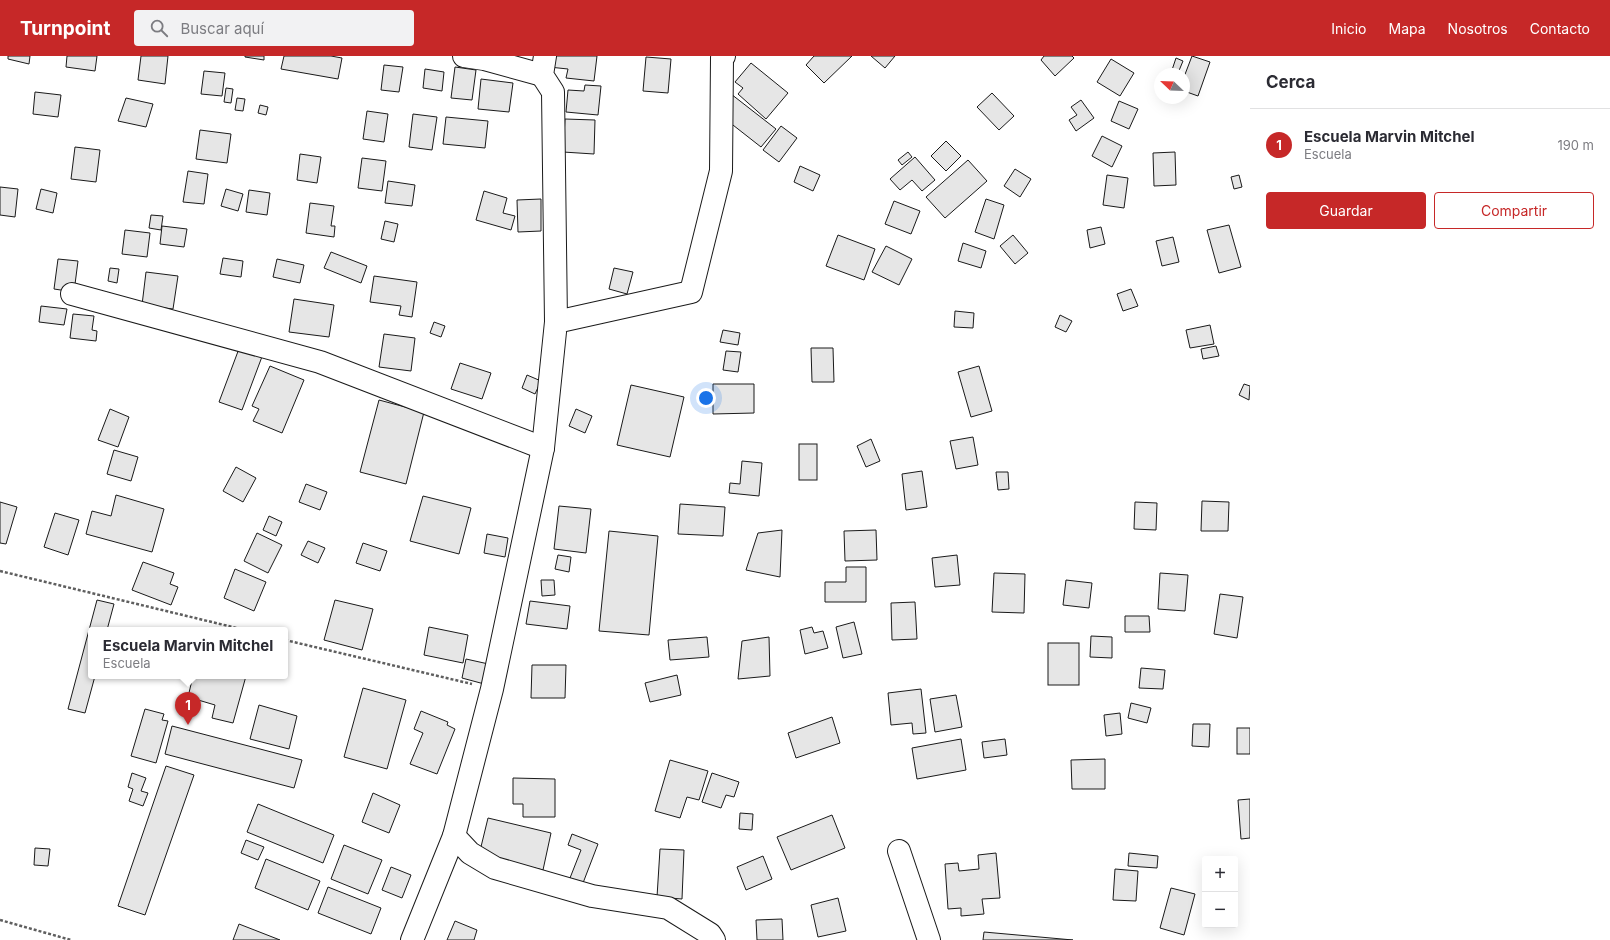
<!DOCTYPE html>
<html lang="es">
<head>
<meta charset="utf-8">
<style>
	body { margin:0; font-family:Inter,sans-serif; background:#f2f2f3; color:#2b2b33 }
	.controls { position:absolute; right:12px; bottom:12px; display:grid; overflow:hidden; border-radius:4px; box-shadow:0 4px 16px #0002 }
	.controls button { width:36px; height:36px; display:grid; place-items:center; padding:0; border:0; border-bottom:1px solid #e1e1e2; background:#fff; color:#2b2b33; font:20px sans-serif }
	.compass { position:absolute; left:1154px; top:12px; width:36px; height:36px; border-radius:50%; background:#fff; box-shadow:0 4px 16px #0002; rotate:293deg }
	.you { position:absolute; left:706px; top:342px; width:14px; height:14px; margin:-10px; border:3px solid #fff; border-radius:50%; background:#1a73e8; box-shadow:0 0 0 6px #1a73e833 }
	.badge { display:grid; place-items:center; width:26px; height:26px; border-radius:50%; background:#c62828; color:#fff; font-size:13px; font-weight:700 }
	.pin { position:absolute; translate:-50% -33px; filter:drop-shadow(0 1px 2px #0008) }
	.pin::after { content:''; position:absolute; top:21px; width:14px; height:12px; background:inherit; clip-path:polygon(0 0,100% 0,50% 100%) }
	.popup { position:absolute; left:88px; top:571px; width:200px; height:52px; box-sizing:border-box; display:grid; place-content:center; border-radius:4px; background:#fff; filter:drop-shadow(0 1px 3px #0005); font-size:13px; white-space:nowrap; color:#7c7c81 }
	.popup b { font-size:15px; color:#2b2b33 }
	.popup::after { content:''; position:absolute; left:50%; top:100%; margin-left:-8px; border:8px solid transparent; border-top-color:#fff }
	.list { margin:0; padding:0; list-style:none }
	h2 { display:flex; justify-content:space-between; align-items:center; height:52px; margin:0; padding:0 16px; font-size:17px }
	h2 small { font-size:13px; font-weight:400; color:#7c7c81 }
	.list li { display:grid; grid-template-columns:26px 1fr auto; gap:12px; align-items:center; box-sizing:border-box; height:72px; padding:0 16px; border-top:1px solid #e1e1e2 }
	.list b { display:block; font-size:15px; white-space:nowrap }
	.list p { margin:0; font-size:13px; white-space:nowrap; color:#7c7c81 }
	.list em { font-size:13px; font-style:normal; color:#7c7c81 }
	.actions { display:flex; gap:8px; padding:12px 16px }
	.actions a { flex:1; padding:9px 0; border:1px solid #c62828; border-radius:4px; text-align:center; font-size:14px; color:#c62828 }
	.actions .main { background:#c62828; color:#fff }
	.icon { flex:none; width:22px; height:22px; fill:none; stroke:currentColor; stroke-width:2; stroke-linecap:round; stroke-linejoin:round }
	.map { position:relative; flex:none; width:1250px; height:884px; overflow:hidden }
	header { display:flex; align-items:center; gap:24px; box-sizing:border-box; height:56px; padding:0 20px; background:#c62828; color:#fff }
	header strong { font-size:19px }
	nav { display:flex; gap:22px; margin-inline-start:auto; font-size:14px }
	.search { width:280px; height:36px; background:#f2f2f3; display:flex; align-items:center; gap:10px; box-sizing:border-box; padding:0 14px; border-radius:4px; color:#7c7c81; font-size:15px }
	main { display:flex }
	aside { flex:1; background:#fff }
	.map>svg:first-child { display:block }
	.building { fill:#e6e6e6; stroke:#1a1a1a }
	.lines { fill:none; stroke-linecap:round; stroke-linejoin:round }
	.minor-casing { stroke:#1a1a1a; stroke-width:24 }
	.path { stroke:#5f5f5f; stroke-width:2.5; stroke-dasharray:3 2; stroke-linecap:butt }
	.minor { stroke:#fff; stroke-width:22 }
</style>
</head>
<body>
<header>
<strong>Turnpoint</strong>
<div class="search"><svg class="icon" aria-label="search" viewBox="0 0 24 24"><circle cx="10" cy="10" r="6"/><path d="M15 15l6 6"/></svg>Buscar aquí</div>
<nav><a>Inicio</a><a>Mapa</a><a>Nosotros</a><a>Contacto</a></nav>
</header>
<main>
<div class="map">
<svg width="1250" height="884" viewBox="0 0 1250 884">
	<rect width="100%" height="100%" fill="#fff"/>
	<!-- building -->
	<g class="building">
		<polygon points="8,0 30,0 29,8 8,3"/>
		<polygon points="67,0 97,0 95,15 66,11"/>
		<polygon points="141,0 168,0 165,28 138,24"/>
		<polygon points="245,0 264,0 264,4 245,1"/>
		<polygon points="284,0 331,0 342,2 338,23 281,13"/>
		<polygon points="550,0 597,0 594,25 566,22 568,13 549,11"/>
		<polygon points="814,0 852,0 824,27 806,9"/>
		<polygon points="871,0 895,0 885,12"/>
		<polygon points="1044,0 1072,0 1074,2 1055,20 1041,4"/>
		<polygon points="1192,0 1210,6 1198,40 1184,35 1184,21"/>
		<polygon points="646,1 671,3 668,37 643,35"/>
		<polygon points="1176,2 1183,5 1178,17 1172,14"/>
		<polygon points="1111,3 1134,17 1120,40 1097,26"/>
		<polygon points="751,7 788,37 766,63 738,38 743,32 735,26"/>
		<polygon points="384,9 403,11 399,36 381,34"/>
		<polygon points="455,11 476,14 472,44 451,42"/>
		<polygon points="425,13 444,16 442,35 423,32"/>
		<polygon points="204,15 225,17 222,40 201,38"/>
		<polygon points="481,23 513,27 509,56 478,53"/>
		<polygon points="585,29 601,30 598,59 566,56 568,34 584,35"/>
		<polygon points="226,32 233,33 231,47 224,46"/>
		<polygon points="35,36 61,39 58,61 33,58"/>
		<polygon points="992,37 1014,60 999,74 977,51"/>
		<polygon points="731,38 776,73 761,91 724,62"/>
		<polygon points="126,42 153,48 146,71 118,65"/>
		<polygon points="237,42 245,43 243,55 235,54"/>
		<polygon points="1081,44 1094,62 1076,75 1069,64 1077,59 1071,51"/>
		<polygon points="1119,45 1138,53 1129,73 1111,65"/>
		<polygon points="260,49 268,51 266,59 258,57"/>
		<polygon points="367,55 388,58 384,86 363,83"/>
		<polygon points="413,58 437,61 432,94 409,91"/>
		<polygon points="446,61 488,65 485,92 443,88"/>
		<polygon points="565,63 595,64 594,98 563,96"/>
		<polygon points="781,70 797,82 779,106 763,94"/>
		<polygon points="200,74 231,78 227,107 196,103"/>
		<polygon points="1102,80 1122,90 1112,111 1092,100"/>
		<polygon points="946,85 961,100 946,115 931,100"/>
		<polygon points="75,91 100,94 96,126 71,123"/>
		<polygon points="908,96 912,101 902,109 898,104"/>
		<polygon points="1175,96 1176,129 1154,130 1153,97"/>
		<polygon points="300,98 321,101 317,127 297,124"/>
		<polygon points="915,101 935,124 922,135 912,124 900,134 890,123"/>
		<polygon points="362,102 386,105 382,135 358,132"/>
		<polygon points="968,104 987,125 945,162 926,141"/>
		<polygon points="800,110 820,119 813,135 794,126"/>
		<polygon points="1015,113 1031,123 1020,141 1004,130"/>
		<polygon points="188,115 208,118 204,148 183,146"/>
		<polygon points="1107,119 1128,122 1124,152 1103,149"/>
		<polygon points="1239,119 1242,131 1234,133 1231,121"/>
		<polygon points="388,125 415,129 412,150 385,147"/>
		<polygon points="0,131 18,133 15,161 0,159"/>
		<polygon points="41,133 57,137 53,157 36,153"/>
		<polygon points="226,133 243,138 238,155 221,150"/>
		<polygon points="249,134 270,137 267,159 246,156"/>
		<polygon points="484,135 507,142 503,157 515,160 511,174 476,164"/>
		<polygon points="541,143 541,175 518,176 517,144"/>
		<polygon points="986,143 1004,149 994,183 975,176"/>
		<polygon points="894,145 920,155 911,178 885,168"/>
		<polygon points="310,147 334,150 331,170 335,170 334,181 306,177"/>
		<polygon points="151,159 163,160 161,174 149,172"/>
		<polygon points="385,165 398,168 394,186 381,183"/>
		<polygon points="1229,169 1241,211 1219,217 1207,174"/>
		<polygon points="162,170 187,173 184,191 160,188"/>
		<polygon points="1101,171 1105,188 1090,192 1087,174"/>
		<polygon points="125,174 150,177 147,201 122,198"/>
		<polygon points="838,179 875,193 864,224 826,210"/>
		<polygon points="1013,179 1028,197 1015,208 1000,190"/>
		<polygon points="1173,181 1179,206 1162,210 1156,185"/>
		<polygon points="963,187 986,195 981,212 958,205"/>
		<polygon points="886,190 912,203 899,229 872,216"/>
		<polygon points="331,196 367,210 361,227 324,212"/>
		<polygon points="223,202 243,205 241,221 220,218"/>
		<polygon points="58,203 78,205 74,236 54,233"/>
		<polygon points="277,203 304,209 300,227 273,221"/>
		<polygon points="110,212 119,213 117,227 108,225"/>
		<polygon points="614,212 633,216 627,238 609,233"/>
		<polygon points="146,216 178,220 173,253 142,249"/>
		<polygon points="374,220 417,226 412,261 399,259 401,250 370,246"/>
		<polygon points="1131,233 1138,250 1123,255 1117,238"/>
		<polygon points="294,243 334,249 329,281 289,276"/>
		<polygon points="41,250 67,253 64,269 39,266"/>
		<polygon points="955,255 974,257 973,272 954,271"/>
		<polygon points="73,258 94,260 92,274 97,275 96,285 70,282"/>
		<polygon points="1060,259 1072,265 1066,276 1055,271"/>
		<polygon points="434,266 445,270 441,281 430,277"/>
		<polygon points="1210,269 1214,288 1190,292 1186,274"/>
		<polygon points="723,274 740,277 738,289 720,286"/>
		<polygon points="384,278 415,282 411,315 379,311"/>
		<polygon points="240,290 263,298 242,354 219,346"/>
		<polygon points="1216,290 1219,300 1203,303 1201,293"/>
		<polygon points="811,292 833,292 834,326 812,326"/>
		<polygon points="726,295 741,296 738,316 723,314"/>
		<polygon points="460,307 491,317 482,343 451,333"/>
		<polygon points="270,310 304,324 282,377 253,365 259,353 252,350"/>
		<polygon points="979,310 992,355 971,361 958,316"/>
		<polygon points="527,319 541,325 535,338 522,332"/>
		<polygon points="713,328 754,328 754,357 713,358"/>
		<polygon points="1244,328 1250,330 1249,344 1239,339"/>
		<polygon points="631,329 684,341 670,401 617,389"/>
		<polygon points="379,344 424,356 406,428 360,416"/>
		<polygon points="110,353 129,361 118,391 98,384"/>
		<polygon points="576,353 592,360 585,377 569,370"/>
		<polygon points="973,381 978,409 956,413 950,385"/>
		<polygon points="871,383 880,405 866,411 857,390"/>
		<rect x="799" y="388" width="18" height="36"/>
		<polygon points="114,394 138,401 131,425 107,418"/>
		<polygon points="742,405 762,407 759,440 729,437 730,427 740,428"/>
		<polygon points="236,411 256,422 243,446 223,435"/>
		<polygon points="922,415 927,451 906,454 902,418"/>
		<polygon points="996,416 1008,416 1009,433 998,434"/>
		<polygon points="306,428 327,436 320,454 299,446"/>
		<polygon points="116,439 164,453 152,496 86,478 92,455 111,460"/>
		<polygon points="423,440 471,452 459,498 410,485"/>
		<polygon points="1202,445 1229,446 1228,475 1201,475"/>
		<polygon points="0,446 17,451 6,488 0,487"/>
		<polygon points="1135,446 1157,447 1156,474 1134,473"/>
		<polygon points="680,448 725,451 723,480 678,478"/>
		<polygon points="559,450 591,453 586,497 554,493"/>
		<polygon points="55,457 79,464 68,499 44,491"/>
		<polygon points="269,460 282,466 276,480 263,474"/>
		<polygon points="782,474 780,521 746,514 758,477"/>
		<polygon points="876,474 877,504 845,505 844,475"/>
		<polygon points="609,475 658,480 649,579 599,575"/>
		<polygon points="257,477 282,489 268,517 244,505"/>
		<polygon points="487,478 508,482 505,501 484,497"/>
		<polygon points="308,485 325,492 318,507 301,499"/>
		<polygon points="363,487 387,495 380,515 356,507"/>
		<polygon points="558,499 571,501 569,516 555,513"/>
		<polygon points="957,499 960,529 935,531 932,502"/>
		<polygon points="143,506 174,517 170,528 178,531 171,549 132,534"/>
		<polygon points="846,511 866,511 866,546 825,546 825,526 846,526"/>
		<polygon points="235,513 266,526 254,555 224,542"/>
		<polygon points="994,517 1025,518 1024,557 992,556"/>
		<polygon points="1160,517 1188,519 1185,555 1158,553"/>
		<polygon points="541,524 554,524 555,539 542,540"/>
		<polygon points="1066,524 1092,527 1089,552 1063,549"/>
		<polygon points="1220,538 1243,541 1237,582 1214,578"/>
		<polygon points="97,544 114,548 107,574 91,574 91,620 95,620 85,657 68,653"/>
		<polygon points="335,544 373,553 362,594 324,584"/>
		<polygon points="530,545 570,550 567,573 526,568"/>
		<polygon points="915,546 917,583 892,584 891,547"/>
		<polygon points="1125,560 1149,560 1150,576 1125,576"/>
		<polygon points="854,566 862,598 843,602 836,571"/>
		<polygon points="429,571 468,579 463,607 424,599"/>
		<polygon points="812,571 814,577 823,575 828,592 805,598 800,574"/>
		<polygon points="1091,580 1112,581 1112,602 1090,601"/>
		<polygon points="707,581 709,601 670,604 668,584"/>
		<polygon points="769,581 770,620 738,623 742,585"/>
		<rect x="1048" y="587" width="31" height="42"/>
		<polygon points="466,603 493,609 488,629 462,622"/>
		<polygon points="532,609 566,609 565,642 531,642"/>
		<polygon points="1141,612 1165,614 1163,633 1139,632"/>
		<polygon points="677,619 681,639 650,646 645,627"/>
		<polygon points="193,620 246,620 233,667 212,662 215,649 188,641"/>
		<polygon points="363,632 406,644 387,713 344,701"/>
		<polygon points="921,633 926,677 913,678 912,667 891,669 888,637"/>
		<polygon points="956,639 962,671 935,676 930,643"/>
		<polygon points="1131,647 1151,652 1147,667 1128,662"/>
		<polygon points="259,649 297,660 289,693 250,683"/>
		<polygon points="145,653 164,658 162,664 168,665 156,707 131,700"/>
		<polygon points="421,655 448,666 447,669 455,673 437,718 410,708 423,677 414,673"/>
		<polygon points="1120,657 1122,678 1106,680 1104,659"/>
		<polygon points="832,661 840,687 796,702 788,677"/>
		<polygon points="1193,668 1210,668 1209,691 1192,690"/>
		<polygon points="172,670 302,704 294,732 165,698"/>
		<rect x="1237" y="672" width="13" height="26"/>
		<polygon points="961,683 966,714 917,723 912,692"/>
		<polygon points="1005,683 1007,699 984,702 982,686"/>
		<polygon points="1105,703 1105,733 1072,733 1071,704"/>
		<polygon points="670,704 708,715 699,744 687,741 680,762 655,755"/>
		<polygon points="166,710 194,719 145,859 118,850"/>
		<polygon points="132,717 146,722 141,735 148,737 143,750 129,745 133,733 128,731"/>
		<polygon points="712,717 739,726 734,741 726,739 721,752 702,746"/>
		<polygon points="513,722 555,723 555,761 523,761 523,748 513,748"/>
		<polygon points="373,737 400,749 389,777 362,766"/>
		<polygon points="1250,743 1250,782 1241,783 1238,744"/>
		<polygon points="258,748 334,779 323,807 247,776"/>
		<polygon points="740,757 753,758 752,774 739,773"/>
		<polygon points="832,759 845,792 791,814 777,781"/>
		<polygon points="488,762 551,777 543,814 479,799"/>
		<polygon points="572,778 598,788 583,827 570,822 581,794 568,789"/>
		<polygon points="246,784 264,791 258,804 241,797"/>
		<polygon points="344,789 382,804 368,838 331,823"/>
		<polygon points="35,792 50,793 48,810 34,809"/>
		<polygon points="660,793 684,794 682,843 657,841"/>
		<polygon points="996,797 1000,842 982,843 984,858 961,860 961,852 948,853 945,808 958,807 959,815 979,813 978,799"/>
		<polygon points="1129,797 1158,800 1157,812 1128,810"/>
		<polygon points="763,800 772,823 746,834 737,811"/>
		<polygon points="266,803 320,825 308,854 255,832"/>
		<polygon points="391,811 411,819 402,842 382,834"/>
		<polygon points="1115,813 1138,815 1136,845 1113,844"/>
		<polygon points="328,831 381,852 371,878 318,857"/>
		<polygon points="1171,832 1195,838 1184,879 1160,872"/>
		<polygon points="838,842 846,875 818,881 811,849"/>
		<polygon points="782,863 783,884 757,884 756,864"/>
		<polygon points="455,865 477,874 474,884 447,884"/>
		<polygon points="239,868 280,884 233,884"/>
		<polygon points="984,876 1073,884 983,884"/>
	</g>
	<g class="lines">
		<!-- minor casing -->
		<g class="minor-casing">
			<g id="minor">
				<polyline points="464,0 484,3 542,19"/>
				<polyline points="545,0 542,19 553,36 556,266"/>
				<polyline points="72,238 320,306 543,392"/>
				<polyline points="454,780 470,797 495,812 592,840 668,852 710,878 714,884"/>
				<polyline points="899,795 929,884"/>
				<polyline points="412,884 454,780 492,633 543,392 556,266 691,236 721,115 722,2 724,0"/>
			</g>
		</g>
		<!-- path -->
		<g class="path">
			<polyline points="0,515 245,574"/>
			<polyline points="285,584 472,628"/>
			<polyline points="0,864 71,884"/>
		</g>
		<!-- minor -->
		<use href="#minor" class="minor"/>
	</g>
</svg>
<div class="controls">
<button>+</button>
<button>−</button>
</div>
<svg class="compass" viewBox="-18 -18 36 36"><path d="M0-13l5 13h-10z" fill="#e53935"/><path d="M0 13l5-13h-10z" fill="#7c7c81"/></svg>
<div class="you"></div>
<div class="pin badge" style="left:188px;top:669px">1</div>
<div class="popup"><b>Escuela Marvin Mitchel</b>Escuela</div>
</div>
<aside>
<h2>Cerca<small></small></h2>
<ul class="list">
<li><span class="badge">1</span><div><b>Escuela Marvin Mitchel</b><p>Escuela</p></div><em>190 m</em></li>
</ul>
<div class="actions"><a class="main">Guardar</a><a>Compartir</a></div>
</aside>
</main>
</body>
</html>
